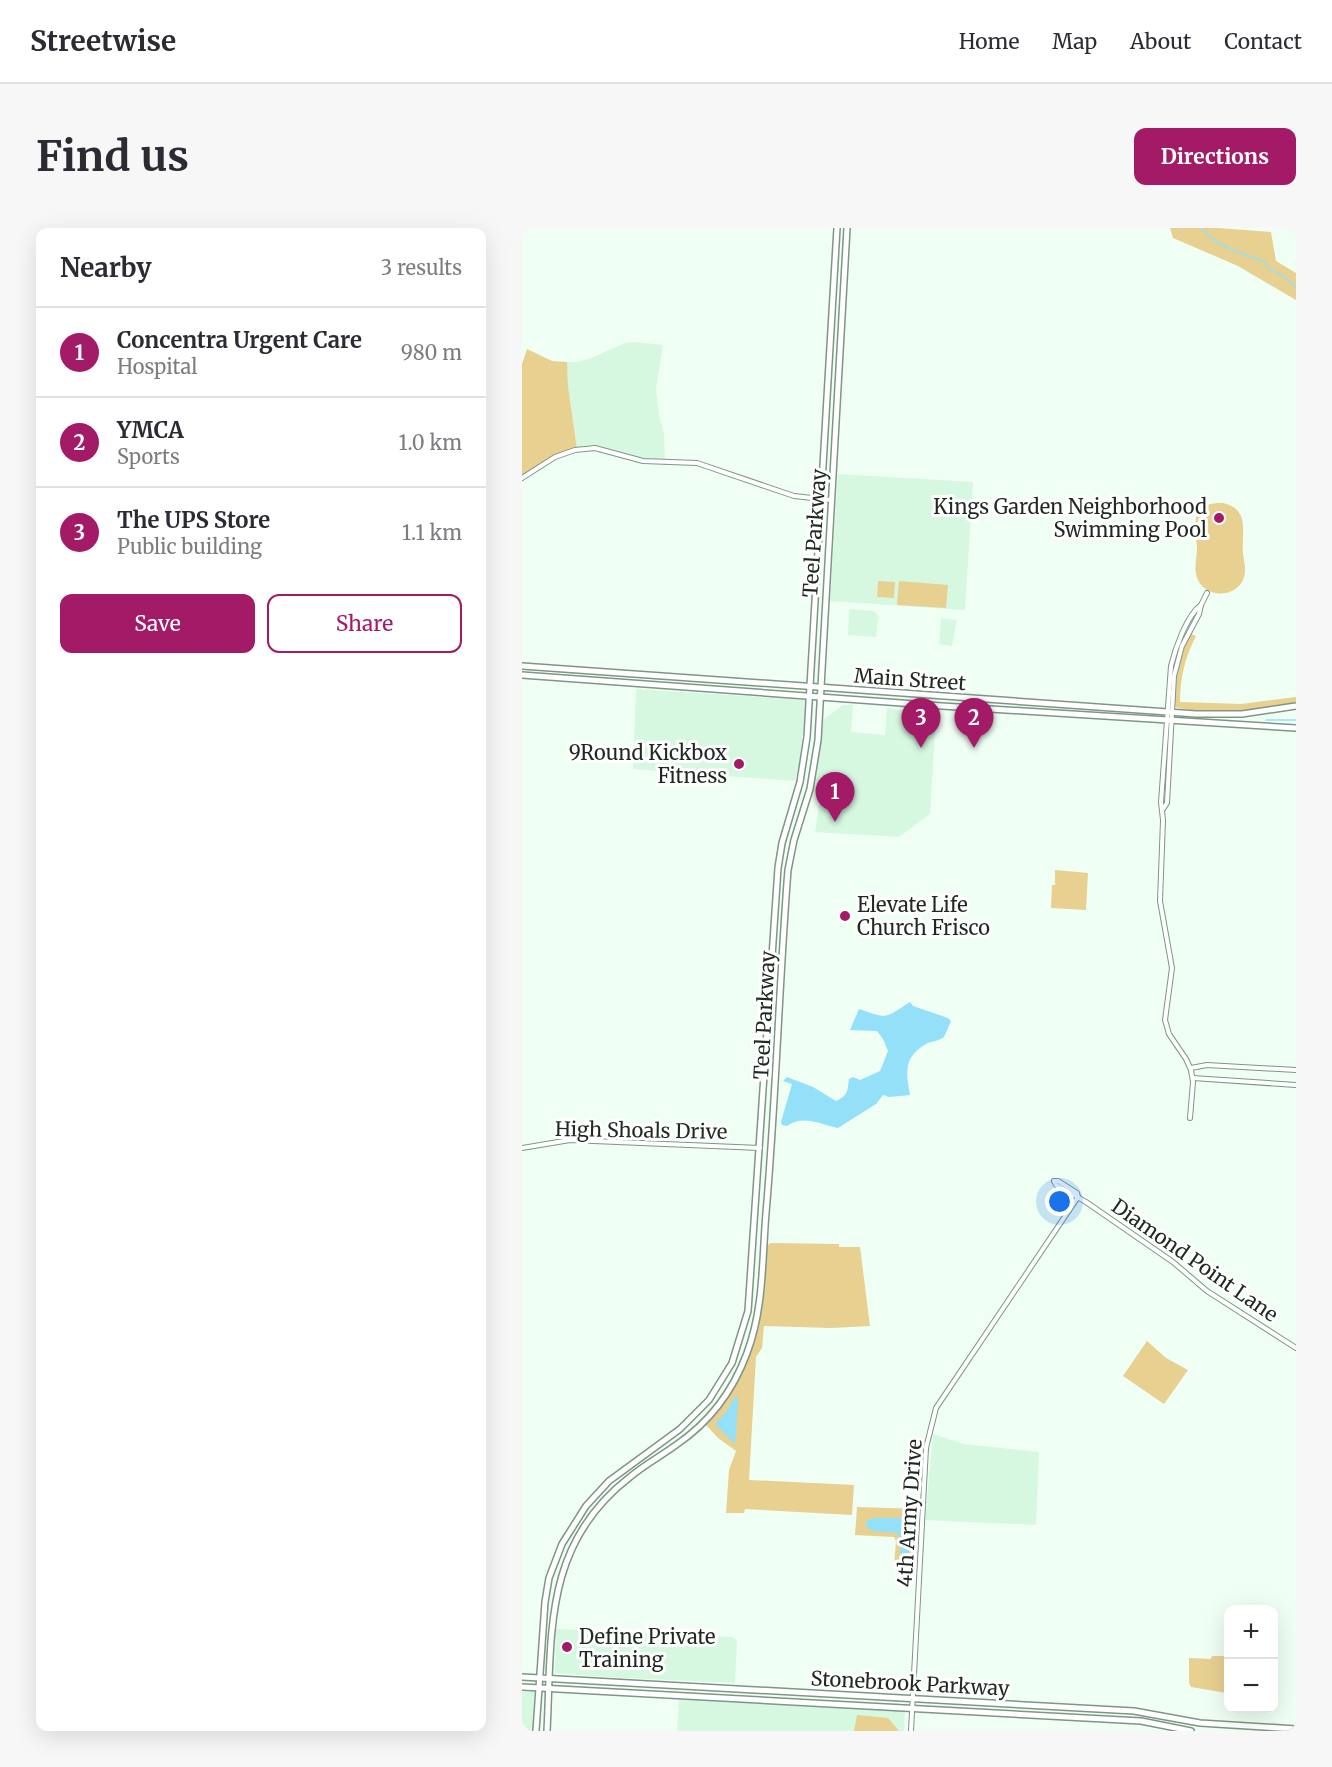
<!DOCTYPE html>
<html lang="en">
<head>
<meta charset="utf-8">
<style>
	body { margin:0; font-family:Merriweather,serif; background:#f7f7f7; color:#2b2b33 }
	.controls { position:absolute; right:18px; bottom:18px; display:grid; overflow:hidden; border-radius:12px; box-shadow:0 6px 24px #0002 }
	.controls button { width:54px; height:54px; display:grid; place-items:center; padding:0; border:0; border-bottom:2px solid #e1e1e2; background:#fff; color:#2b2b33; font:30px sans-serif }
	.you { position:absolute; left:538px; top:974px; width:21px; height:21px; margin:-15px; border:4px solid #fff; border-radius:50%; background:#1a73e8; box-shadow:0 0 0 9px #1a73e833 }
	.badge { display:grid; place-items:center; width:39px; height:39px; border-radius:50%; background:#a31b67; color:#fff; font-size:20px; font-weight:700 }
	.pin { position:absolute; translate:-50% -50px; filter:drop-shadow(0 2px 3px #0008) }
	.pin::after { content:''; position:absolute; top:32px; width:21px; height:18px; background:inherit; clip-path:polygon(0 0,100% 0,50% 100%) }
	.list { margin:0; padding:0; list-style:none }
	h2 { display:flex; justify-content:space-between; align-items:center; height:78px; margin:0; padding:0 24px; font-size:26px }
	h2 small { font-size:20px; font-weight:400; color:#7c7c81 }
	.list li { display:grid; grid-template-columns:39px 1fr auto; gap:18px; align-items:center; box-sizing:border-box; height:90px; padding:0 24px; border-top:2px solid #e1e1e2 }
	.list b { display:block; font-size:22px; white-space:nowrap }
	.list p { margin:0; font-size:20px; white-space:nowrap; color:#7c7c81 }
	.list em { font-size:20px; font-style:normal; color:#7c7c81 }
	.actions { display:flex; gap:12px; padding:18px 24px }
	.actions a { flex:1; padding:14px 0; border:2px solid #a31b67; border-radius:12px; text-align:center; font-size:21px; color:#a31b67 }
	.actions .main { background:#a31b67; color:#fff }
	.map { position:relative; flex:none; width:774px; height:1503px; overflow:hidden; border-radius:12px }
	header { display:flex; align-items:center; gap:36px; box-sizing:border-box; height:84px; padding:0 30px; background:#fff; border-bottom:2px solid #e1e1e2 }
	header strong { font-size:28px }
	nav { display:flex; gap:33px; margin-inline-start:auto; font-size:21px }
	.intro { display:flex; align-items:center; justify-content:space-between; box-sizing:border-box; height:144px; padding:0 36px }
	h1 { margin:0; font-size:42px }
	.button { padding:15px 27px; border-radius:12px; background:#a31b67; color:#fff; font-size:21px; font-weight:700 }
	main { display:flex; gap:36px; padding:0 36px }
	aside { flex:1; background:#fff; border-radius:12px; box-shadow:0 6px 24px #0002 }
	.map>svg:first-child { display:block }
	.built { fill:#d6f8e1 }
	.green { fill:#e7d090 }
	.water { fill:#94e0f9 }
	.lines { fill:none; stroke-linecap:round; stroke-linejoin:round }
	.stream { stroke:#94e0f9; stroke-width:1.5 }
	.minor-casing { stroke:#7e9686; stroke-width:6 }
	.major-casing { stroke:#7e9686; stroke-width:8 }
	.minor { stroke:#fff; stroke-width:4 }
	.major { stroke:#fff; stroke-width:5 }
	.poi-dot { fill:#a31b67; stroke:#fff; stroke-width:2 }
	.labels { text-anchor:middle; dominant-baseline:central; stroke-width:6; stroke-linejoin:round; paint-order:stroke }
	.poi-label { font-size:20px; fill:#1f2922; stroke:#fff; text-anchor:end }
	.street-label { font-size:20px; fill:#1f2922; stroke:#fff }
</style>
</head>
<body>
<header>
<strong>Streetwise</strong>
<nav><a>Home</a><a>Map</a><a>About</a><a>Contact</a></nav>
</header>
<div class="intro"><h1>Find us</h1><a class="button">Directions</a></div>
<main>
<aside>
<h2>Nearby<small>3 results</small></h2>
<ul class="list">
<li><span class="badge">1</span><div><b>Concentra Urgent Care</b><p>Hospital</p></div><em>980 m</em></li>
<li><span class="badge">2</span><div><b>YMCA</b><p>Sports</p></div><em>1.0 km</em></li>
<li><span class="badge">3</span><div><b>The UPS Store</b><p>Public building</p></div><em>1.1 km</em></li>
</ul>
<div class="actions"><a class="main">Save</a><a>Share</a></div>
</aside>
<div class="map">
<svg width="774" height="1503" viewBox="0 0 774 1503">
	<rect width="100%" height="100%" fill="#effff3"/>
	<!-- built -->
	<g class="built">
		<polygon points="113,114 141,117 134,161 137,186 142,206 143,235 121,233 87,222 55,221 46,158 45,134 54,134 69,130 103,115"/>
		<polygon points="316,246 451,254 443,382 308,373"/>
		<polygon points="329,381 352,383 358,390 356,392 354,409 326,407 327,382"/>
		<polygon points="419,390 435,392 430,418 417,416"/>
		<polygon points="114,461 284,472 278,533 273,553 111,541"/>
		<polygon points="321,477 331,477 329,504 363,507 365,480 414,487 408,586 377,609 293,604 299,565 293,563 300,493"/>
		<polygon points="411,1206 442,1216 517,1224 514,1297 403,1292"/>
		<polygon points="34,1401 211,1409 215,1413 213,1455 84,1449 33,1445"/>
		<polygon points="0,1464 12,1464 11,1503 0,1503"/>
		<polygon points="157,1471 383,1481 382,1503 155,1503"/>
	</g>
	<!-- green -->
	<g class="green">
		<polygon points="648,0 696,0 749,4 754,33 774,45 774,72 716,38 651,10"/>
		<polygon points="5,121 30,133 45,134 46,158 55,221 43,225 0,250 0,136"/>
		<path d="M701,275C729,282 719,304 721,325C722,335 725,342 721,352C712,370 685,370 676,352C671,342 675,331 675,320C673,297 667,274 701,275Z"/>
		<polygon points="356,353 373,354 372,370 355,369"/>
		<polygon points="377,353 426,357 424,380 375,377"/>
		<path d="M669,406L674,408C663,429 658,450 658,474L719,476L774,469V477L727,483L683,484L656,480L652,478C652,453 655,427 669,406Z"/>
		<polygon points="533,642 566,645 564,682 529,680 530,657 533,657"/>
		<polygon points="248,1015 317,1016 317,1019 338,1019 348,1098 309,1100 242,1098 240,1120 234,1129 227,1252 332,1257 330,1287 223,1281 222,1285 204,1285 207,1242 214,1223 196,1210 184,1197 220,1144 235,1097 244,1019"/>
		<polygon points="625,1113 644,1130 666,1142 642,1176 601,1148"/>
		<polygon points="335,1279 396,1281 394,1335 390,1339 372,1338 374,1313 372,1309 333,1307"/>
		<polygon points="690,1428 706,1428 705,1465 669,1459 667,1455 667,1430 689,1431"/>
		<polygon points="335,1487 366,1490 377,1503 332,1503"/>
	</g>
	<!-- water -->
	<g class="water">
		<path d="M388,774L391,778L426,790L429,793L422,809C417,813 410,813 404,816C381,829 384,845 388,867L367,869L361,867L354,876L316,900C300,897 281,886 265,898L260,897L259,894L270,856L261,853L265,849L291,859L314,873C327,867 325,863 327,851L331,849L338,852L358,843L366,823L361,811L355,803L328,802L337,781C366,791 362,791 388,774Z"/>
		<polygon points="213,1169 216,1169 216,1175 213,1216 193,1196 205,1183"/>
		<polygon points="351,1290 378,1290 389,1293 390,1301 386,1331 382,1333 378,1331 379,1312 375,1305 351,1303 344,1299 344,1293"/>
	</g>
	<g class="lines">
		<!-- stream -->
		<g class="stream">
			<polyline points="679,0 692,12 708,21 743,34 747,41 760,47 774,59"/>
			<polyline points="744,492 774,492"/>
		</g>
		<!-- minor casing -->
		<g class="minor-casing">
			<g id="minor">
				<polyline points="0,250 33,229 53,222 73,220 121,233 175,235 272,268 309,272"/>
				<polyline points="641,581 645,575 652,448 660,418 677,386 679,377 685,365"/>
				<polyline points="669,840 685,837 774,842"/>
				<polyline points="671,850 774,857"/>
				<path d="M668,890L671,854L669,842L664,831L647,806L643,792L650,740L638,673L641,592L639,574L649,438C653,421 665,387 679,377"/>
				<polyline points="0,920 48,912 238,920"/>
				<polyline points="532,953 534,957 564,974 651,1034 685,1063 774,1120"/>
				<polyline points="532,953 536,953 555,965 556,969"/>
				<polyline points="389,1503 404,1220 414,1180 556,969"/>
			</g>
		</g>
		<!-- major casing -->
		<g class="major-casing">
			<g id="major">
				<polyline points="0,438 674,486 720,486 774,478"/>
				<polyline points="0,447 420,478 774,500"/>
				<polyline points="0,1449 612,1483 678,1495 774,1501"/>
				<polyline points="0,1459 619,1493 669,1503"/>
				<polyline points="14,1503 23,1374 27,1350 40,1316 64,1278 87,1253 158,1201 187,1172 210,1135 226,1083 256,640 260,615 278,554 285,509 315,0"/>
				<path d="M25,1503C30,1405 21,1316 108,1249C122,1237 139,1228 154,1217C188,1194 211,1163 225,1125C242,1080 240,1032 244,985C254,871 257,756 266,642L272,612L288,561L296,512L325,0"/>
			</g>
		</g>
		<!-- minor -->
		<use href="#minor" class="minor"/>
		<!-- major -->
		<use href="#major" class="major"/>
	</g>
	<!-- markers -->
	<g class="poi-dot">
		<circle cx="697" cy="290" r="6"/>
		<circle cx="217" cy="536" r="6"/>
		<circle cx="323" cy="688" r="6"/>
		<circle cx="45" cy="1419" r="6"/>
	</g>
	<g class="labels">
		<!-- poi labels -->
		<g class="poi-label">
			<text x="685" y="278">Kings Garden Neighborhood<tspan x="685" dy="23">Swimming Pool</tspan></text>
			<text x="205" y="524">9Round Kickbox<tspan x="205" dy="23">Fitness</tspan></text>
			<text x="335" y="676" text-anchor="start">Elevate Life<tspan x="335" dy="23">Church Frisco</tspan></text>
			<text x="57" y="1408" text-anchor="start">Define Private<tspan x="57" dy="23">Training</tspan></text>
		</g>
		<!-- street labels -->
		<g class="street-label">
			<text transform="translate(292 305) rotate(-86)">Teel Parkway</text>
			<text transform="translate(388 451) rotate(4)">Main Street</text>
			<text transform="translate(242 787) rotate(-87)">Teel Parkway</text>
			<text transform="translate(119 902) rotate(1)">High Shoals Drive</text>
			<text transform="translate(673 1032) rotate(35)">Diamond Point Lane</text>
			<text transform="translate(387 1285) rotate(-86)">4th Army Drive</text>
			<text transform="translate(388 1455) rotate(3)">Stonebrook Parkway</text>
		</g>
	</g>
</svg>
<div class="controls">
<button>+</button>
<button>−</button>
</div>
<div class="you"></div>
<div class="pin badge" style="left:313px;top:594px">1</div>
<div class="pin badge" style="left:452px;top:520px">2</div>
<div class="pin badge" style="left:399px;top:520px">3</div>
</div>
</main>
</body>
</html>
